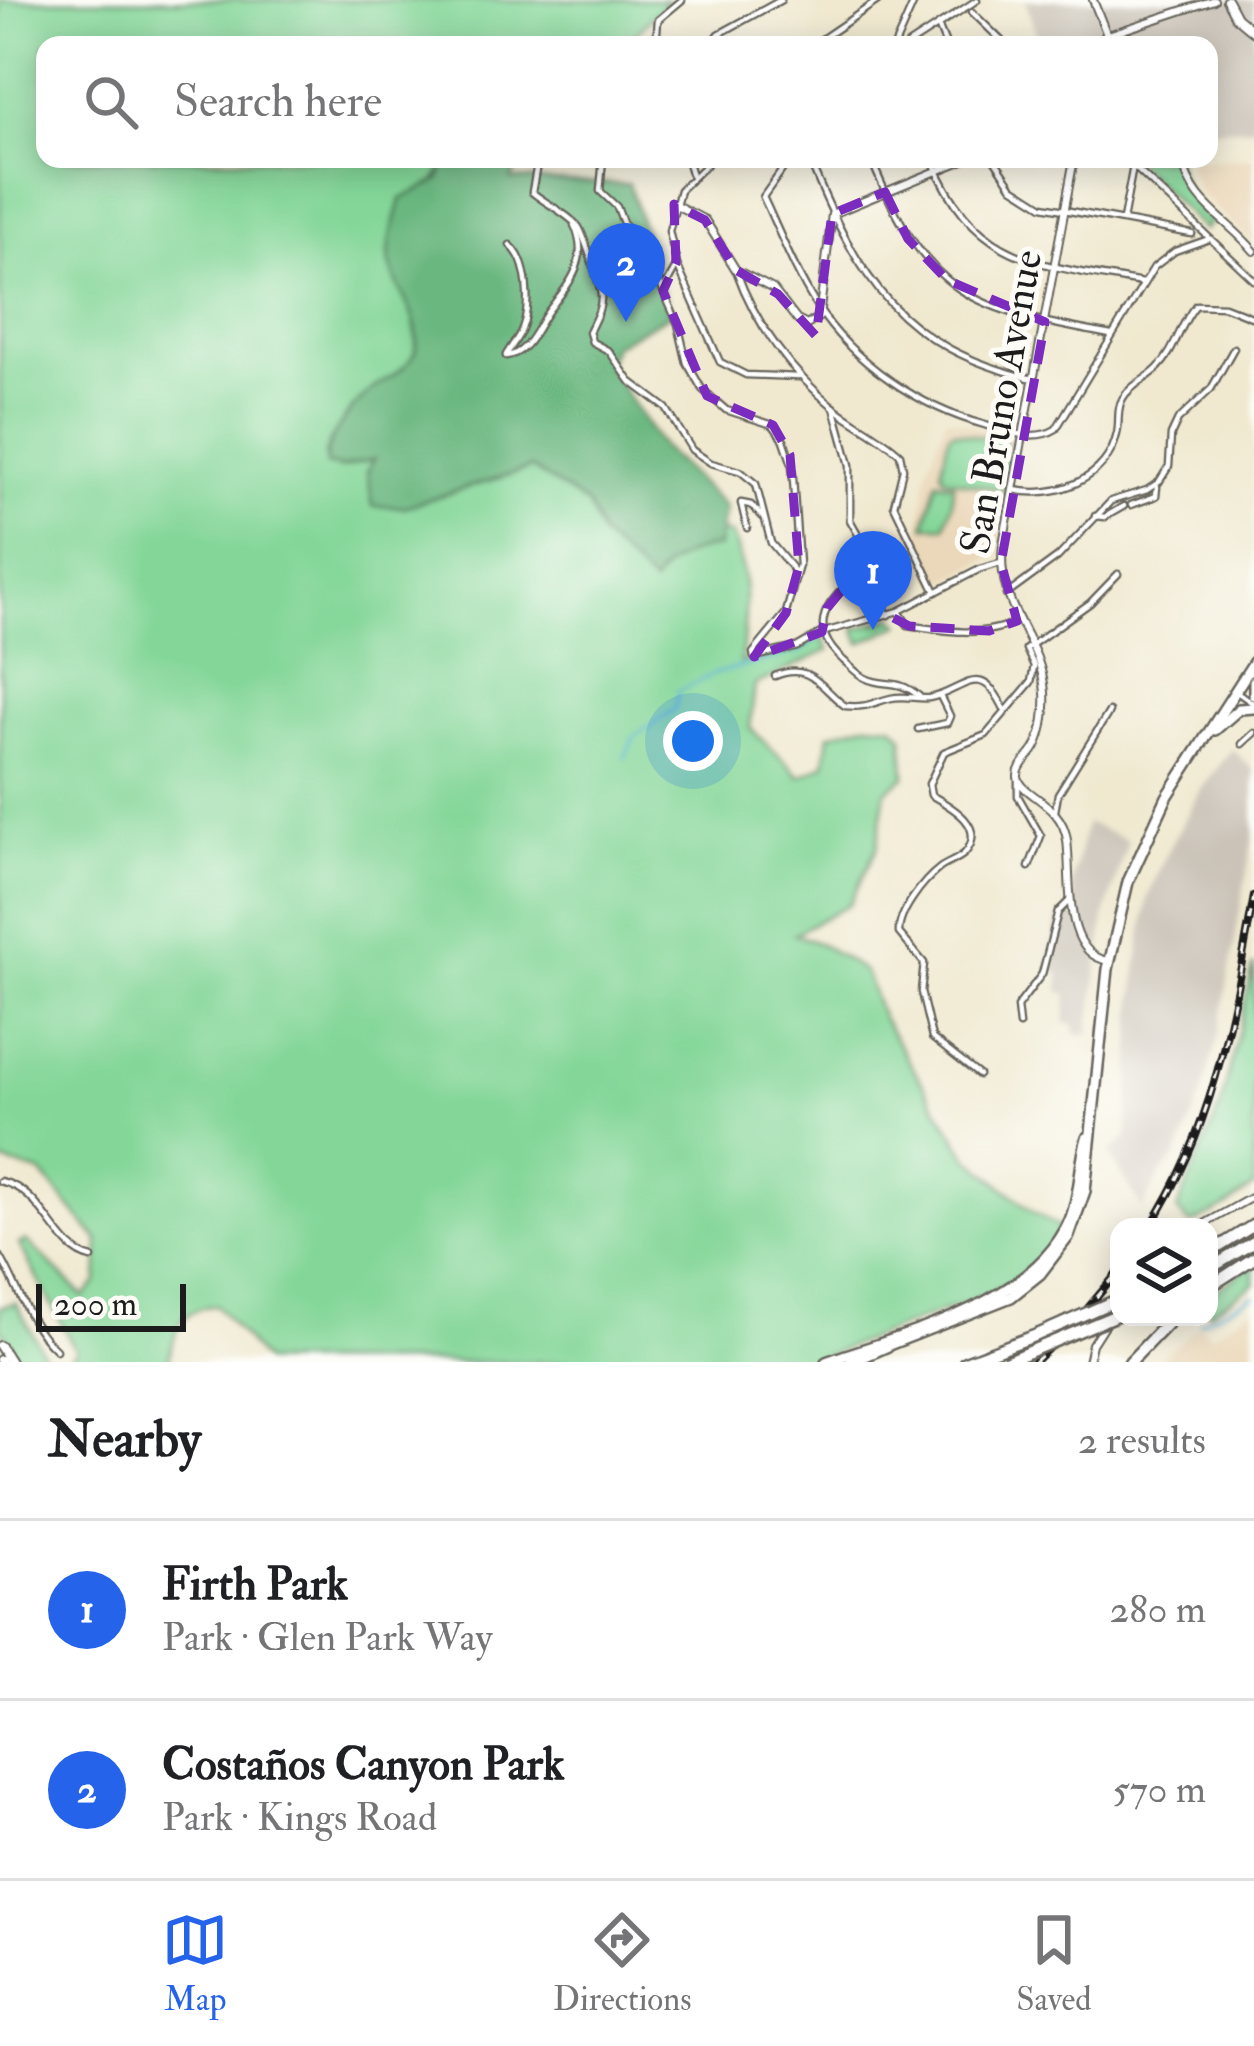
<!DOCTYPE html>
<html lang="en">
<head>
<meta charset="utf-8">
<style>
	body { margin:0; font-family:"IM FELL Double Pica",serif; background:#f6f6f6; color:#202124 }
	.controls { position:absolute; right:36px; bottom:36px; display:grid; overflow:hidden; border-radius:24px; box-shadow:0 6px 30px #0003 }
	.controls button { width:108px; height:108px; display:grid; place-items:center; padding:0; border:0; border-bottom:3px solid #e0e0e0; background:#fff; color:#202124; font:60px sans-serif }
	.scale { position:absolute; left:36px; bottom:30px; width:150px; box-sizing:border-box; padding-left:12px; border:6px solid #1c1c1c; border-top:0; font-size:33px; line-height:42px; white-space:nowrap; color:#1c1c1c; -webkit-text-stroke:9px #fdfcf7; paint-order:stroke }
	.you { position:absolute; left:693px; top:741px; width:42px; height:42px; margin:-30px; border:9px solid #fff; border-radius:50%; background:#1a73e8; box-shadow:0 0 0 18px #1a73e833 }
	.badge { display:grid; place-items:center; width:78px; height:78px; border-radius:50%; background:#2563eb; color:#fff; font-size:39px; font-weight:700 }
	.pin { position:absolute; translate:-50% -99px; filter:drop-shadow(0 3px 6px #0008) }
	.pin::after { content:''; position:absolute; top:63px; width:42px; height:36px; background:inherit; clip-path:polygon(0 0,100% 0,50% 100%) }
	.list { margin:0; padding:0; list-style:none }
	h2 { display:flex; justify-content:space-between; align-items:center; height:156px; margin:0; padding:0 48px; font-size:51px }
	h2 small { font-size:39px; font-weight:400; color:#757577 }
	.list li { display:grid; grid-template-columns:78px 1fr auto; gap:36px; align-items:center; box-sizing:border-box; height:180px; padding:0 48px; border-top:3px solid #e0e0e0 }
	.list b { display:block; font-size:45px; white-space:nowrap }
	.list p { margin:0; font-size:39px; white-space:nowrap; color:#757577 }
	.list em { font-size:39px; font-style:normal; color:#757577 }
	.icon { flex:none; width:66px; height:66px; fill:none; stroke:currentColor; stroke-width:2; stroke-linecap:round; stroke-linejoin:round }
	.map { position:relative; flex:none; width:1254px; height:1362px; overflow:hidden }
	.search { position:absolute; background:#fff; box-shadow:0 6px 30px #0003; left:36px; right:36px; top:36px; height:132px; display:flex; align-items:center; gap:30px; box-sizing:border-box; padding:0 42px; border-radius:24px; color:#757577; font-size:45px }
	.sheet { height:516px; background:#fff }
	nav { display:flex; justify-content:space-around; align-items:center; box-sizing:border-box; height:168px; border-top:3px solid #e0e0e0; background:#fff; font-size:33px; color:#757577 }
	nav a { display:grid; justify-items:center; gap:6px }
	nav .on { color:#2563eb }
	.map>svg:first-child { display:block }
	.built { fill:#ebd8ba }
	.industrial { fill:#cbc3b8 }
	.green { fill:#83d698; stroke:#50795a; stroke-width:3 }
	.forest { fill:#6ab780; stroke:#436a4e; stroke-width:3 }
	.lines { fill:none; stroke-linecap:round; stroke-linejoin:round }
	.stream { stroke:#51afd0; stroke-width:3 }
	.minor-casing { stroke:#66645b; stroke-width:9 }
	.tertiary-casing { stroke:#66645b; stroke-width:10 }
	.secondary-casing { stroke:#66645b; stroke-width:12 }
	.primary-casing { stroke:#66645b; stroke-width:14 }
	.motorway-casing { stroke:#66645b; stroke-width:15 }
	.minor { stroke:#fff; stroke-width:4.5 }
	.tertiary { stroke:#fff; stroke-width:6 }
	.secondary { stroke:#fff; stroke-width:8 }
	.primary { stroke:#fff; stroke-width:9 }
	.motorway { stroke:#fff; stroke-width:10 }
	.rail-casing { stroke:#1c1c1c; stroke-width:8 }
	.rail { stroke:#fdfcf7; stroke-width:3; stroke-dasharray:9; stroke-linecap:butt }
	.motorway-bridge-casing { stroke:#66645b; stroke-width:15; stroke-linecap:butt }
	.motorway-bridge { stroke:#fff; stroke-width:10 }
	.marked { fill:none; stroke:#7b2cbf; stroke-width:9; stroke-dasharray:24 15; stroke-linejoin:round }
	.labels { text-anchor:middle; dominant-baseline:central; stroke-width:10; stroke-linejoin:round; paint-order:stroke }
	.street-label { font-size:42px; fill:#1c1c1c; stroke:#fdfcf7 }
</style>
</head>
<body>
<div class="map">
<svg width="1254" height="1362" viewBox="0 0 1254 1362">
	<rect width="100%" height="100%" fill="#fdfcf7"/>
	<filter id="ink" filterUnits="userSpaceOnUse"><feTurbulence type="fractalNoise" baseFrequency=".00833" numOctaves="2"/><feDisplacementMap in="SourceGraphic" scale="24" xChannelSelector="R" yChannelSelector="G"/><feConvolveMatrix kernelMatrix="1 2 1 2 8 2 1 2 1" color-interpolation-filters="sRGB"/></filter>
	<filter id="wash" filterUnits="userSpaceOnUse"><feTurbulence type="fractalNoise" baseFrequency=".004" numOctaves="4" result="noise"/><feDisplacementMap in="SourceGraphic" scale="48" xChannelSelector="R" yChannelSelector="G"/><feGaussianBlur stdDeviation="2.7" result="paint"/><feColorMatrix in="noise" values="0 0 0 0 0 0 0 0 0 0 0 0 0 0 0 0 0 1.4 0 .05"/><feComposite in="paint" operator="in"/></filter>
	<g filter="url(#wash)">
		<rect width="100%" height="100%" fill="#f0e9d0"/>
		<!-- built -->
		<g class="built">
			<polygon points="1254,158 1254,245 1199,193 1186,160"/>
			<polygon points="946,417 1016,439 996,555 937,586 917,549 928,467"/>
			<polygon points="1254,1307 1254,1362 1156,1362 1200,1325 1211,1335"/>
		</g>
		<!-- industrial -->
		<g class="industrial">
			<polygon points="1025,0 1254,0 1254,127 1209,129 1209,45 1040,45"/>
			<polygon points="1232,749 1254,771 1254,831 1219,1033 1201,1097 1177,1156 1160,1176 1142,1209 1109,1153 1127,1138 1136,975 1148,896 1168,850 1202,788"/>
			<polygon points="1086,823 1128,840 1105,916 1089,1034 1075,1035 1074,1024 1065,1023 1068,994 1059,992 1060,973 1047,972 1058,918 1074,905 1072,881"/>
		</g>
		<!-- green -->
		<g class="green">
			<path d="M0,0H668L625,45H45V159H447L391,267C402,291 431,341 407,364C388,383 367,394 350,415C339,428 328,439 325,456L341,468L376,458L404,507L531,468L588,505L601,536L654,583C664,562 700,549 718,530L732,536C750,575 746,620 741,662L801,648L822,635L829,650L755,685L750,728L800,776L825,764L829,734L867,723L893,725L903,736L905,777L886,791L877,848L849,904L794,934L823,945L865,972L882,1018L968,1157L1032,1211L1061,1229L1044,1254L1016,1280L987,1295L808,1362H264L216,1305C179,1310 177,1327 169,1358L172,1362H66L76,1351L19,1244L26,1240L84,1297L97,1282L99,1241L42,1174L0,1161Z"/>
			<path d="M1133,159H1176C1179,185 1192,204 1212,221L1204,230Z"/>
			<polygon points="953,431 1008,443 1005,491 945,478 941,471 949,434"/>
			<polygon points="937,481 953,484 952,504 945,526 925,526"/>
			<polygon points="894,617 901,624 861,643 855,629"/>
			<polygon points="1254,964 1254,1187 1223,1209 1190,1225 1177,1210 1221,1105"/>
			<polygon points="1254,1264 1254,1284 1209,1312 1209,1294"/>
			<polygon points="16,1303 48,1362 20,1362 0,1327 0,1307"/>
		</g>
		<!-- forest -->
		<path class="forest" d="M447,159H524L511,179L629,184L670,314L614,345L607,365L663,449L725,507L718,547C694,549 663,562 653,584L601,536L588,505L531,468L404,507L373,506L367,472L374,459L340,468L326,465C324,438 354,404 374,388C387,378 411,367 415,351C424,319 396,293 390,263C386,243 397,218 401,199L439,180Z"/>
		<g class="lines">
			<!-- stream -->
			<g class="stream">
				<polyline points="625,758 634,737 675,709 678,691 714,674 801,651 820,637"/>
				<polyline points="1200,1322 1254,1295"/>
			</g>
		</g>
	</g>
	<g filter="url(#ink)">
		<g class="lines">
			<!-- minor casing -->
			<g class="minor-casing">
				<g id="minor">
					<polyline points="972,12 1006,45"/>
					<polyline points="939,28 946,45"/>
					<polyline points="656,45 658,20 682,0"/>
					<polyline points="711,45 719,34 781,0"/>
					<polyline points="813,45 879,0"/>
					<polyline points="895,45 915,0"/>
					<polyline points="908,45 977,0"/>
					<path d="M538,159L532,192C546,204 564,211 578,226C583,232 601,287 601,296C602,308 594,321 589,332L592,342L609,351L630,381L666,408L692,450L711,463L740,471L756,484L771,543L795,572"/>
					<polyline points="560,159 570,162 589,159"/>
					<polyline points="603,159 600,191 617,207 631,244 660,284 678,324 687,363 702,389 726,410 773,425 784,440 792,464 799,565 786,613 753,653 754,657"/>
					<polyline points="687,159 692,176"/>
					<polyline points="712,159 680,190 669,231 677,265 720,362 746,375 799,377"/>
					<path d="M790,159L763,197C780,233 794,270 816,305C853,363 919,407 985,425C1007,432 1035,442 1056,429L1154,267L1175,251L1209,239"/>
					<path d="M809,159C859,280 899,347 1033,379"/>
					<path d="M871,159C928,297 970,309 1111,335"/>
					<path d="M932,159C976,266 1041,264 1142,283"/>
					<polyline points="994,159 1013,187 1043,206 1192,234"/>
					<polyline points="1126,159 1254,280"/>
					<polyline points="1123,220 1133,166"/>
					<path d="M736,270C755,324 792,374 836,409C857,425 881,436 900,454L903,469L894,505L936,592"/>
					<polyline points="663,291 677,265"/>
					<path d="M506,355C511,346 518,339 522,329C531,306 529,261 510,245"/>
					<path d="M506,356C528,354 536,328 549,310C569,284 591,260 574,225"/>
					<polyline points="834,407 850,465 850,520 867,550 868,576 888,615"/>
					<path d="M1014,490C1055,499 1107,480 1117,434C1120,422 1116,409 1123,398C1131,384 1148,379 1158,368C1176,350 1180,323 1196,305L1224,306L1254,318"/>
					<polyline points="1131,505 1156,496 1157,487"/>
					<polyline points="1095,516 1105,517 1124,506"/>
					<polyline points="747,528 741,503 751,505 763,517"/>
					<path d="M866,567C835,596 800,621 843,660C850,666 857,674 865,678C886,688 895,677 919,696"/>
					<polyline points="1006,595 1058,557 1111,501 1147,490 1159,482 1169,466 1171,435 1178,420 1211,389 1234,348"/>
					<path d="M900,613L908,625C942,631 986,638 1017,621"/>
					<polyline points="754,657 797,647 821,633 899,611 980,569 1001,563"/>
					<path d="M775,676C810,661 821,688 845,706C868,708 871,703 891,698C903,695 916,699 929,698C963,693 980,656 1005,711"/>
					<polyline points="1237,692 1254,704"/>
					<polyline points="918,729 947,723 950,716 940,696"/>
					<polyline points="1242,744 1254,733"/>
					<polyline points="1018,779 1018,796 1041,836 1029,867"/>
					<polyline points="1055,811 1058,794 1109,712"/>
					<polyline points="1019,1025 1017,1007 1042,974 1058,912 1069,901"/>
					<path d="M979,1075L932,1038L921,992L924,963L899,933C898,913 923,881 940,868C948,862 958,860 965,853C988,826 950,806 931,795L929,784L944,752L986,735L1031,682L1034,666L1026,649L1090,603L1118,574"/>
					<path d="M0,1181C46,1191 54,1250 92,1258"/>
					<path d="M0,1256C19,1288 27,1324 56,1350"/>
				</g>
			</g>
			<!-- tertiary casing -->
			<g class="tertiary-casing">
				<g id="tertiary">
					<polyline points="1093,0 1111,45"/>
					<polyline points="1105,36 1214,0"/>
					<path d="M1074,159L1003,544C995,608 1040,634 1045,692C1046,709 1044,731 1036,746C1031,757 1017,765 1018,777C1021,796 1062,802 1067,840C1072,875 1061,954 1109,961"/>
					<path d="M1182,159C1190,203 1227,219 1254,251"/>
					<polyline points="674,204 705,220 736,270 773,289 797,320 807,325 819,317 832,214 966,159"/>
					<polyline points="1199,1227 1254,1196"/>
					<polyline points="1088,1362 1092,1344 1106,1322"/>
				</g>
			</g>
			<!-- secondary casing -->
			<g class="secondary-casing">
				<g id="secondary">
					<polyline points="1227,0 1236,17 1254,32"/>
					<polyline points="0,1346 10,1362"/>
					<polyline points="0,1360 1,1362"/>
				</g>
			</g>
			<!-- primary casing -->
			<g class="primary-casing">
				<g id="primary">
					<polyline points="1254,681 1254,695"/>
					<polyline points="1215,730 1239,709 1254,708"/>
					<polyline points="881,1348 1011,1297 1040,1274 1069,1236 1085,1191 1108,969 1128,882 1167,797 1254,662"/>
					<path d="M826,1362C907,1333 1034,1304 1070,1220C1081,1193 1079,1165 1087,1138"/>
				</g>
			</g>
			<!-- motorway casing -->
			<g class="motorway-casing">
				<g id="motorway">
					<polyline points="1209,1253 1254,1225"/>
					<polyline points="1209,1269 1254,1242"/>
					<polyline points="1209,1287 1254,1258"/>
					<polyline points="851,1362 887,1346"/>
					<polyline points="965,1362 1037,1335"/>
					<polyline points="1130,1362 1173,1317"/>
				</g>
			</g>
			<!-- minor -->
			<use href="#minor" class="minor"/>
			<!-- tertiary -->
			<use href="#tertiary" class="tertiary"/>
			<!-- secondary -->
			<use href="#secondary" class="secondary"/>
			<!-- primary -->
			<use href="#primary" class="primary"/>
			<!-- motorway -->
			<use href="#motorway" class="motorway"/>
			<!-- rail casing -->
			<g class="rail-casing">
				<g id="rail">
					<path d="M1150,1227C1215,1126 1233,1011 1254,896"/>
					<polyline points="1034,1362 1075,1323 1119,1271"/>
				</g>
			</g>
			<!-- rail -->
			<use href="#rail" class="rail"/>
			<!-- motorway-bridge casing -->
			<g class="motorway-bridge-casing">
				<g id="motorway-bridge">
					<polyline points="1037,1335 1119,1299"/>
					<polyline points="1005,1362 1119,1314"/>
				</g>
			</g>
			<!-- motorway-bridge -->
			<use href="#motorway-bridge" class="motorway-bridge"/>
		</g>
	</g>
	<!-- marked area -->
	<path class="marked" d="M885,192L908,239L947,280L1045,322L1001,563L1017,621L989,631L909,626L888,615L862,566L827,608L822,632L754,657L786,613L799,566L790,455L773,425L707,396L663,291L676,263L674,204L705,220L736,270L778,294L816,336L832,214Z"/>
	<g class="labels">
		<!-- street labels -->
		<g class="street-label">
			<text transform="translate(1002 402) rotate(-80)">San Bruno Avenue</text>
		</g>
	</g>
</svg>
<div class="controls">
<button><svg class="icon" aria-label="layers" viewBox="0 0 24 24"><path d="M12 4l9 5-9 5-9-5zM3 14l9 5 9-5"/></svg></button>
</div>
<div class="scale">200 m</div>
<div class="you"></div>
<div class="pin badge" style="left:873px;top:630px">1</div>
<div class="pin badge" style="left:626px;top:322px">2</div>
<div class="search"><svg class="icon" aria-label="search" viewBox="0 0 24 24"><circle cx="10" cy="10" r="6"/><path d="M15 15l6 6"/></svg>Search here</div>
</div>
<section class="sheet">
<h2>Nearby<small>2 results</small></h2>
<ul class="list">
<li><span class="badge">1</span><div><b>Firth Park</b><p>Park · Glen Park Way</p></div><em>280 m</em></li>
<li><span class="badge">2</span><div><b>Costaños Canyon Park</b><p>Park · Kings Road</p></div><em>570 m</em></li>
</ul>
</section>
<nav>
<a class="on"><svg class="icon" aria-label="map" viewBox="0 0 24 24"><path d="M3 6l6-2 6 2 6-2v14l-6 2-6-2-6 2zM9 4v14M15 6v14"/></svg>Map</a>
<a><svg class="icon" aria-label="directions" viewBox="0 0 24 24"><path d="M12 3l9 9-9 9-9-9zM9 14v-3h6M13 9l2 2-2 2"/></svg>Directions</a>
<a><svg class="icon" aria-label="saved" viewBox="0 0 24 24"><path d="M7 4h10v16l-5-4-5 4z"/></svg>Saved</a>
</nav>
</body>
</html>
